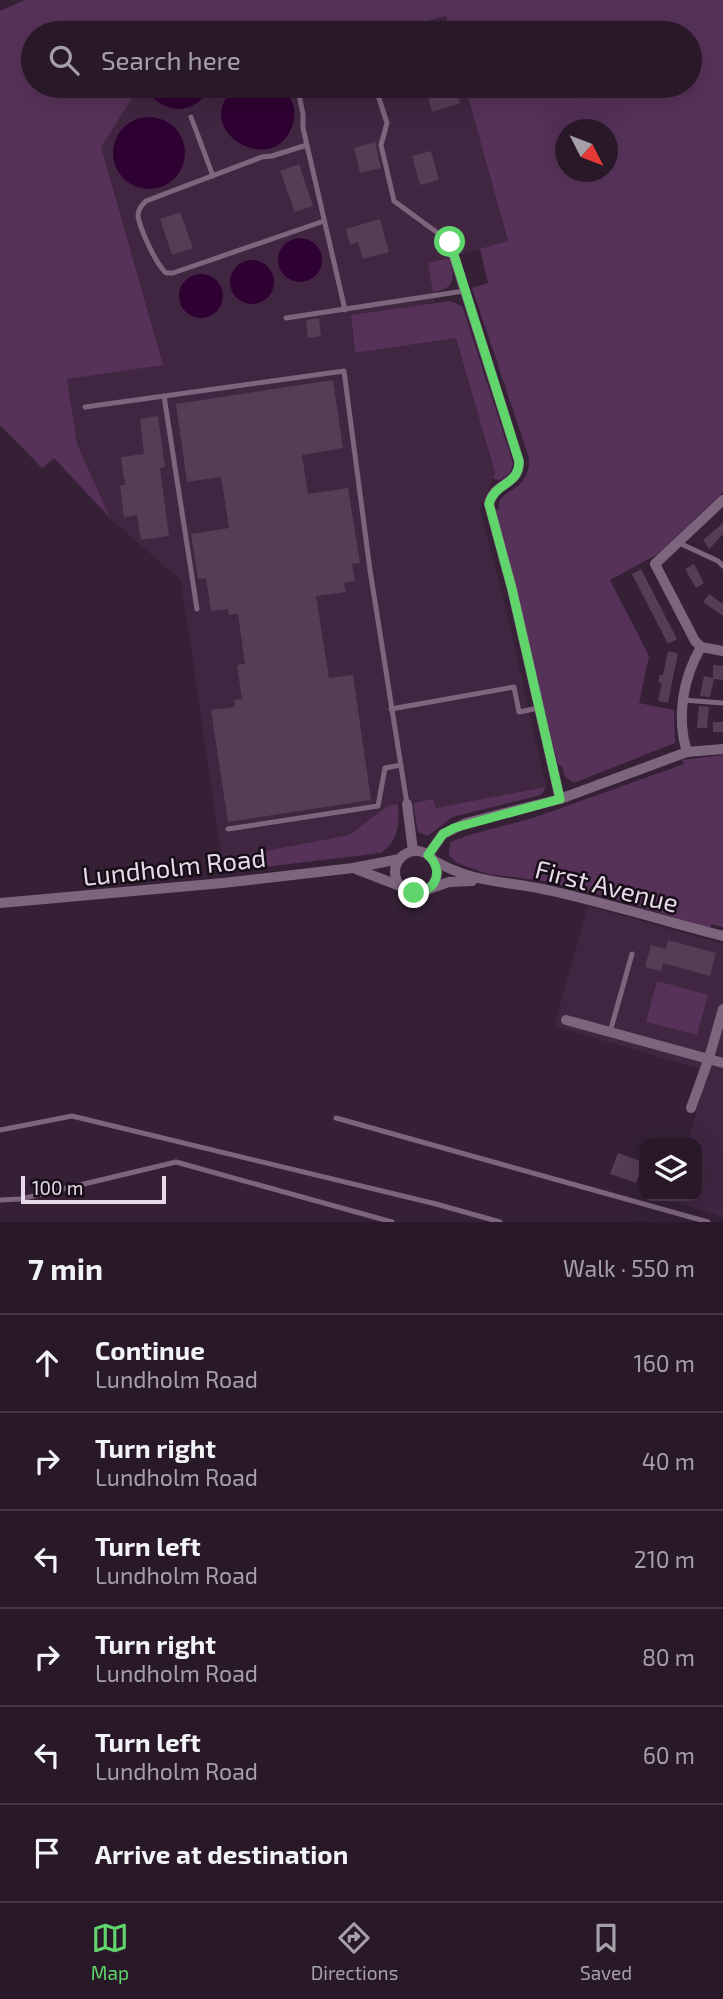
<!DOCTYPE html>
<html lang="en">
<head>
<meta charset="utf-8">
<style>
	body { margin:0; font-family:"Exo 2",sans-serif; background:#342534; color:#f1f3f6 }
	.controls { position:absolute; right:21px; bottom:21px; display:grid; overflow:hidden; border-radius:14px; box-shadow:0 7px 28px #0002 }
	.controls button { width:63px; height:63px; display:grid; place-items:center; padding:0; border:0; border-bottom:2px solid #443745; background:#281828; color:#f1f3f6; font:35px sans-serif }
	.compass { position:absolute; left:555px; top:119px; width:63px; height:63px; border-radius:50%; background:#281828; box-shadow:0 7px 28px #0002; rotate:132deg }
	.scale { position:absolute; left:21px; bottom:18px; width:145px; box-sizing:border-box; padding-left:7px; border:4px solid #e7d9e7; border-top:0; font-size:19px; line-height:24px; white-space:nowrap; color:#e7d9e7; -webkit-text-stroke:5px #170d17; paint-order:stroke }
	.stop { position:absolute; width:21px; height:21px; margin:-16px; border:5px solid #5fd56b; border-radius:50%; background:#fff }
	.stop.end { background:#5fd56b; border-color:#fff; box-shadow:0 2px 7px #0008 }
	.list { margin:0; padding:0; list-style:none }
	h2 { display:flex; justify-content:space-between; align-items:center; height:91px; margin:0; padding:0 28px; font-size:30px }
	h2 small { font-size:23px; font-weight:400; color:#a5a0a8 }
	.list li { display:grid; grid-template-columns:46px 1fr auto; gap:21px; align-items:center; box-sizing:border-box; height:98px; padding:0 28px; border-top:2px solid #443745 }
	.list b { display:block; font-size:26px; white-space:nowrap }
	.list p { margin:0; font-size:23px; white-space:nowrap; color:#a5a0a8 }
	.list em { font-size:23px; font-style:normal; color:#a5a0a8 }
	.icon { flex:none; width:38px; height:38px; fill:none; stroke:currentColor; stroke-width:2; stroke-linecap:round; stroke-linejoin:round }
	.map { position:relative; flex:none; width:723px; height:1222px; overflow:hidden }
	.search { position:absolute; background:#281828; box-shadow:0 7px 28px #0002; left:21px; right:21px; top:21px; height:77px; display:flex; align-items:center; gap:18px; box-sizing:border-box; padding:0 24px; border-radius:38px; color:#a5a0a8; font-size:26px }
	.sheet { height:679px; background:#281828 }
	nav { display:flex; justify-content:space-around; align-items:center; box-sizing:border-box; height:98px; border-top:2px solid #443745; background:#281828; font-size:19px; color:#a5a0a8 }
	nav a { display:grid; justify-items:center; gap:4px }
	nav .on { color:#5fd56b }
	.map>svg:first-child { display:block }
	.built { fill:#402641 }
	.green { fill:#563258; fill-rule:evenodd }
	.water { fill:#2f0032 }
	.building { fill:#553d55 }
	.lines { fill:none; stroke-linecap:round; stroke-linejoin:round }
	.service { stroke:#7c657d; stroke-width:5 }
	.minor { stroke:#7c657d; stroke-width:10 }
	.route { stroke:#5fd56b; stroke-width:9 }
	.labels { text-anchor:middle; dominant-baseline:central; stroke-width:5; stroke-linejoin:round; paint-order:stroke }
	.street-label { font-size:26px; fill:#e7d9e7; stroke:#170d17 }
</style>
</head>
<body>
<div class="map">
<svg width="723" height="1222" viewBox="0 0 723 1222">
	<rect width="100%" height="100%" fill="#352036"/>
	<!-- built -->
	<g class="built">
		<polygon points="104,0 279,33 33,33 33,86 465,86 508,242 429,263 435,303 351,315 353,341 355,353 456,338 495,474 480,509 507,613 546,787 435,809 433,799 389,805 349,835 222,859 181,581 110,518 54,458 42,468 0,425 0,35"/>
		<polygon points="446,16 451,33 384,33"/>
		<polygon points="588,906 723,944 723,1217 672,1201 673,1196 697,1196 697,1143 688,1143 707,1071 554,1026"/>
	</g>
	<!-- green -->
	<g class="green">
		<path d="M25,0H723V492L658,554L610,580L649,656L639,703L674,710L675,743L574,783L566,778L561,765H558L496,510L499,509C496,486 530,496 529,458L472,288L488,283L480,249L508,241L465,86H690V33H451L446,16L384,33H188L184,31L171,33H33V86H131L132,98L101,147L163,365L67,379L77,444L110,518L54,458L42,468L0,425V11ZM566,130H608V172H566Z"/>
		<path d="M449,258C455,276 456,289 433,292L428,263Z"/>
		<polygon points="450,301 462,306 465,314 513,463 510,473 500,480 493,479 495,473 456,338 355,353 351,315"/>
		<polygon points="723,755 723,927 712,924 710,928 605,896 544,881 488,874 457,863 449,855 450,842 469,835 533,818 684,764 682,760"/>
		<polygon points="546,787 541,795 452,817 428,836 418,832 413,803 433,799 436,808"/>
		<path d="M398,804C400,823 398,842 381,853L224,872L222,859L349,835L389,805Z"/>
		<polygon points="657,981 708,995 697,1035 646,1022"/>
	</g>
	<!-- water -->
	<g class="water">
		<path d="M143,86H211C194,118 162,115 143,86Z"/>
		<path d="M236,86H280C290,93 296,107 294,119C281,184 185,132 236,86Z"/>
		<circle cx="149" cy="153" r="36"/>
		<circle cx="300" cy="260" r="22"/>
		<circle cx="252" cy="282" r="22"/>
		<circle cx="201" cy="296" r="22"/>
	</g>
	<!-- building -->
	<g class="building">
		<polygon points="425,86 454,86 460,103 432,112"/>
		<polygon points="375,142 381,168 360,173 354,148"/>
		<polygon points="431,151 439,180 420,185 412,156"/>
		<polygon points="299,164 313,206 295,212 280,171"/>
		<polygon points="180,212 193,248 172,255 160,219"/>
		<polygon points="380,219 389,252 363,259 358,242 350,245 346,229"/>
		<polygon points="319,318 321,336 308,338 306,320"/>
		<polygon points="333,380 343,448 302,455 308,494 348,488 360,563 352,564 355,581 344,583 346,592 316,596 329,678 353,675 371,800 228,822 211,710 235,707 234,700 242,699 237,665 245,664 238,614 229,615 228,609 211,611 206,578 198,579 191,534 229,528 221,477 187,482 176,404"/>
		<polygon points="158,416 165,467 160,468 169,536 141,540 137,515 124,517 120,485 125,485 121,457 144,454 140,419"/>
		<polygon points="723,523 723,534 709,549 703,540"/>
		<polygon points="694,564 704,583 696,588 685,569"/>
		<polygon points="641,569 677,639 668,644 632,574"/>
		<polygon points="709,594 723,604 723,616 703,602"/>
		<polygon points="668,651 678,653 668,703 658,701 662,683 658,682 660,675 663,675"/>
		<polygon points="713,665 723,666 723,680 714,679 710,697 700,696 704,676 713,678"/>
		<polygon points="699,706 709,707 707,728 697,728"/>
		<rect x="713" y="722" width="10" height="10"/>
		<polygon points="668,940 716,953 710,976 663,963 661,971 645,967 651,945 666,949"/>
		<polygon points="618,1153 643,1162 636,1183 610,1174"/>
	</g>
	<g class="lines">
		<!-- service -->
		<g class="service">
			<polyline points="297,86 303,114 303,128 345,310"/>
			<polyline points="375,86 387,123 381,145 394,201 450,242 454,256"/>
			<polyline points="191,117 213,176"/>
			<path d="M307,145L272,156L262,157L146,201C142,205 138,209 138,216C140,229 156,264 166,273H173L324,221"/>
			<polyline points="286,318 464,291"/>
			<polyline points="164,396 197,609"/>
			<polyline points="85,407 344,371 370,570 407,804"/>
			<polyline points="679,543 718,561 723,566"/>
			<polyline points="683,700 723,703"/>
			<polyline points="391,709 514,687 519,712 539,708"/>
			<polyline points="228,829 378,806 385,768 401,765"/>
			<polyline points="610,1032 632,954"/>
			<polyline points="336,1118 708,1222"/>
			<polyline points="0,1130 72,1116 436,1204 500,1222"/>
			<polyline points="0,1200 21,1199 176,1162 392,1222"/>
		</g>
		<!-- minor -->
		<g class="minor">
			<path d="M454,256L519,461C520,486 494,481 489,504L512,589L560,799"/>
			<polyline points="701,647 695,641 655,564 723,500"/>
			<polyline points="701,647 723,651"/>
			<path d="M687,752C676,717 683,678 701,647"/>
			<polyline points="407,804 413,851"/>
			<circle cx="416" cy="872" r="21"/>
			<polyline points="428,855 443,834 466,823 560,799 687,752 723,749"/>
			<path d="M433,860C476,885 506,880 552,891C609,904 666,921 723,936"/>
			<polyline points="356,869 400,886"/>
			<polyline points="429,889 449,882 472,881"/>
			<polyline points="0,903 223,883 353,868 400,859"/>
			<polyline points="566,1020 723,1063"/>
			<polyline points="691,1108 709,1058 723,1009"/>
		</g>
	</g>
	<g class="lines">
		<!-- route -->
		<path class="route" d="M414,893C437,892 444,870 428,855L443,834L454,828L560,799L512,589L489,504C494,483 520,485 519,461L450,242"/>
	</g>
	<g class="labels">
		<!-- street labels -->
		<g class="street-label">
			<text transform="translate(174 866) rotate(-6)">Lundholm Road</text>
			<text transform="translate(607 885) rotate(14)">First Avenue</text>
		</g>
	</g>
</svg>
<div class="controls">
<button><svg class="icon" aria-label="layers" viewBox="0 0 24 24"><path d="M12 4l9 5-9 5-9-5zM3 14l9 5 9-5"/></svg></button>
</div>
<svg class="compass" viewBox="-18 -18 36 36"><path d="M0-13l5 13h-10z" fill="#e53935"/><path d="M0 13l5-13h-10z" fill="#a5a0a8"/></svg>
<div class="scale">100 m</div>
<div class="stop" style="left:450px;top:242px"></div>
<div class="stop end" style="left:414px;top:893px"></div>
<div class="search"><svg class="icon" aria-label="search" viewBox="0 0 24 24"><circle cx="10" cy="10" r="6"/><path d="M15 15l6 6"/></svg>Search here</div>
</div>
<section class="sheet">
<h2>7 min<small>Walk · 550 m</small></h2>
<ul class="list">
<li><svg class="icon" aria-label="ahead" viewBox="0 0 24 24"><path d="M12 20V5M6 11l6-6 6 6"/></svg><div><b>Continue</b><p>Lundholm Road</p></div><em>160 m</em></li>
<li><svg class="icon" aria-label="right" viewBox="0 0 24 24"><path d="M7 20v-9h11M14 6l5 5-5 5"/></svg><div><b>Turn right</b><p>Lundholm Road</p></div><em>40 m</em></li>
<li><svg class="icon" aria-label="left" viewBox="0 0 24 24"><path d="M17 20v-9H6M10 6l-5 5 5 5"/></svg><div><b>Turn left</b><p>Lundholm Road</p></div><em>210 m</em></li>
<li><svg class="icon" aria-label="right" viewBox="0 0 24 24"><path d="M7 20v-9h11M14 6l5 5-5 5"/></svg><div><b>Turn right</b><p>Lundholm Road</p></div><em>80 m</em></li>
<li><svg class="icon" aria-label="left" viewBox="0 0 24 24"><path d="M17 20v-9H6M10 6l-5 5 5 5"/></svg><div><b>Turn left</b><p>Lundholm Road</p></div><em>60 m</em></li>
<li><svg class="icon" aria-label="arrive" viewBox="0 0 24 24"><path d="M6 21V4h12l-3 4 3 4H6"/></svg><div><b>Arrive at destination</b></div></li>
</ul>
</section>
<nav>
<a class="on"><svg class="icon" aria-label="map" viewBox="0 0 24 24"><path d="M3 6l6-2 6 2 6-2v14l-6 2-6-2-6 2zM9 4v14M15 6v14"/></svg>Map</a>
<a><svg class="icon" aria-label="directions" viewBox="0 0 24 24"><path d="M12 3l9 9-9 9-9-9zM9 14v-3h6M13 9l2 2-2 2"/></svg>Directions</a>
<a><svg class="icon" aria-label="saved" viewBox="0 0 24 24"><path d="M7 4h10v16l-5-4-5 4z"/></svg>Saved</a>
</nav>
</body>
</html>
